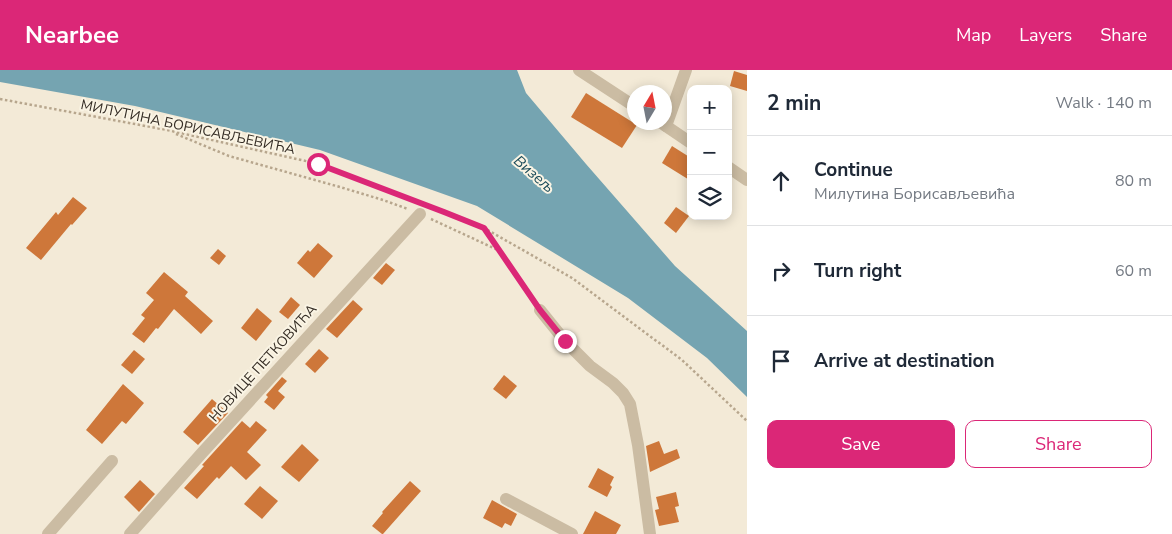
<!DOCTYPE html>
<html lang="en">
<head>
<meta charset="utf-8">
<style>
	body { margin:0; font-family:"Nunito Sans",sans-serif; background:#f2f2f3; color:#1f2937 }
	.controls { position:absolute; right:15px; top:15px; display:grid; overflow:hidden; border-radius:10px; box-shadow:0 2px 12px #0003 }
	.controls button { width:45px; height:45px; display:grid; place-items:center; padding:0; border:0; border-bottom:1px solid #e0e1e3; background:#fff; color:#1f2937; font:25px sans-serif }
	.compass { position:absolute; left:627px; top:15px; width:45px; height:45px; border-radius:50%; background:#fff; box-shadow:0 2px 12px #0003; rotate:10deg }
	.stop { position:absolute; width:15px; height:15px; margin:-11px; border:4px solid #db2777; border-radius:50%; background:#fff }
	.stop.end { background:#db2777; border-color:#fff; box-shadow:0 1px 5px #0008 }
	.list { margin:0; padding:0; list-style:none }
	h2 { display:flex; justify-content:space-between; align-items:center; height:65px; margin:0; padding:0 20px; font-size:21px }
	h2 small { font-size:16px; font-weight:400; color:#747a83 }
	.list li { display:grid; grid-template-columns:32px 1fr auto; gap:15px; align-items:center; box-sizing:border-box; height:90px; padding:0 20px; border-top:1px solid #e0e1e3 }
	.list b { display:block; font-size:19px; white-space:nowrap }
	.list p { margin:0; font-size:16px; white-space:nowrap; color:#747a83 }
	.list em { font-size:16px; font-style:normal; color:#747a83 }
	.actions { display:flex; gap:10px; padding:15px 20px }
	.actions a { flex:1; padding:11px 0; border:1px solid #db2777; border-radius:10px; text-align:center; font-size:18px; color:#db2777 }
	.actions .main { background:#db2777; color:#fff }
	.icon { flex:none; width:28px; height:28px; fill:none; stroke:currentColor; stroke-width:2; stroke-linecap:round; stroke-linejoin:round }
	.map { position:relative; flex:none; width:747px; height:464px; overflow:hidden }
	header { display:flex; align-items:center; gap:30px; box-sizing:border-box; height:70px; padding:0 25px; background:#db2777; color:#fff }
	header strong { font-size:24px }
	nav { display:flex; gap:28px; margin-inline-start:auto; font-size:18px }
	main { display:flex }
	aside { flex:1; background:#fff }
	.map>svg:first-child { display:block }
	.water { fill:#75a4b1 }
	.building { fill:#ce773a }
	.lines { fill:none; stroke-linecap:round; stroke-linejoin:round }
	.path { stroke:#b7a68d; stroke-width:2.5; stroke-dasharray:2.5 2.5; stroke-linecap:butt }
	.street { stroke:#cbbca3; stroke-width:12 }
	.route { stroke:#db2777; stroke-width:6 }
	.labels { text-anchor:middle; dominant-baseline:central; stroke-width:4; stroke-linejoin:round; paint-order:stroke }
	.street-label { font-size:14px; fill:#352d25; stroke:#faf4e4 }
	.water-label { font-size:15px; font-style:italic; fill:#194a59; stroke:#faf4e4 }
</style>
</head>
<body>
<header>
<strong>Nearbee</strong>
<nav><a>Map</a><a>Layers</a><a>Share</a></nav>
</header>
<main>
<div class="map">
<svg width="747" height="464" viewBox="0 0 747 464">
	<rect width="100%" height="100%" fill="#f3ead7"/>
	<!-- water -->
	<polygon class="water" points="0,0 517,0 526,23 586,94 675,196 747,261 747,327 707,288 628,228 477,136 320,80 135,36 0,12"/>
	<!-- building -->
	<g class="building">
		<polygon points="734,1 747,5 747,21 730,16"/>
		<polygon points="586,23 637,55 622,78 571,47"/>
		<polygon points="672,76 691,88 691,111 662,93"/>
		<polygon points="73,127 87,138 72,155 71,154 41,190 26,178 56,142 58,145"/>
		<polygon points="676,137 689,146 676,163 664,153"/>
		<polygon points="318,173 333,186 314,208 297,193 308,180 310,182"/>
		<polygon points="218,179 226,186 219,195 210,188"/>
		<polygon points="386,193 395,200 382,215 373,208"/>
		<polygon points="164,202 188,222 185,226 213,251 201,264 174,239 158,259 156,258 144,273 132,264 145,248 141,245 154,230 146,223"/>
		<polygon points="291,227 300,235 288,249 279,242"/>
		<polygon points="353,230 363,239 337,268 326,259"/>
		<polygon points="257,238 272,251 256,271 241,258"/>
		<polygon points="319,279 329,288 315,303 305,294"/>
		<polygon points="134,280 145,289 132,304 121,295"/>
		<polygon points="504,305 517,316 506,329 493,319"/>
		<polygon points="282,307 287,311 278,321 285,327 274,340 264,332 268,327 266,325"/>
		<polygon points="123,314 144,333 126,354 122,351 102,374 86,360"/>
		<polygon points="212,329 228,343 198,375 183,362"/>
		<polygon points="242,351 250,358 256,351 267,360 247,382 261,395 246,410 231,396 219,409 217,407 197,429 184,418 204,396 202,395"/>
		<polygon points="659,371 664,384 677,379 680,388 650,402 646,376"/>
		<polygon points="302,374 319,390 299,412 281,397"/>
		<polygon points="598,398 614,407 610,415 612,417 607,427 588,417"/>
		<polygon points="140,410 155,424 139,442 124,427"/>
		<polygon points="410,411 421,421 383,464 382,464 372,456 383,443 382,442"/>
		<polygon points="260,416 278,431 262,449 244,434"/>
		<polygon points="676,422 679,436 675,437 679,452 659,456 655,440 659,439 656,427"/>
		<polygon points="492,430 517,444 511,456 505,453 502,458 483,448"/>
		<polygon points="595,441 621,455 616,464 583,464"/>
	</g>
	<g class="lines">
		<!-- path -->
		<g class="path">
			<polyline points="0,29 167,60 319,94 415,131"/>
			<polyline points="176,64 229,86 340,117 383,130 408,139"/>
			<polyline points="432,137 484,158 572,208 682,290 747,351"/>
			<polyline points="431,149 500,181"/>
			<polyline points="485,159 533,229"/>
		</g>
		<!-- street -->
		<g class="street">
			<polyline points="579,0 634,36"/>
			<polyline points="660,52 691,73"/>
			<polyline points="666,56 686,0"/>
			<polyline points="728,97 747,110"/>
			<polyline points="540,240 565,271 590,296 613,313 623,323 630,334 638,375 650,464"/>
			<polyline points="506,429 572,464"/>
			<polyline points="48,464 112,391"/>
			<polyline points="130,464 201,384 420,144"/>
		</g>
	</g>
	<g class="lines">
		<!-- route -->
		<polyline class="route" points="318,94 444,142 484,158 540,240 565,271"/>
	</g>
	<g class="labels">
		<!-- street labels -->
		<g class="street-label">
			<text transform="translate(188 57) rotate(12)">МИЛУТИНА БОРИСАВЉЕВИЋА</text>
			<text transform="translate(263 293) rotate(-48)">НОВИЦЕ ПЕТКОВИЋА</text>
		</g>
		<!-- water labels -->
		<g class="water-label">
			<text transform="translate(534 104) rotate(41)">Визељ</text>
		</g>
	</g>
</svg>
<div class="controls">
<button>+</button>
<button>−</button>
<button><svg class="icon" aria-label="layers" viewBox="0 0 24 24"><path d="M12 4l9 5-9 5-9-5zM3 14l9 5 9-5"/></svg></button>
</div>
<svg class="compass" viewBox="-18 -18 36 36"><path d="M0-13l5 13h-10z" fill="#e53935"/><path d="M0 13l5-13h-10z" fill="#747a83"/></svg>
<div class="stop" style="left:318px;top:94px"></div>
<div class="stop end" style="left:565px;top:271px"></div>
</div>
<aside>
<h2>2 min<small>Walk · 140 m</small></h2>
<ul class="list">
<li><svg class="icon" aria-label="ahead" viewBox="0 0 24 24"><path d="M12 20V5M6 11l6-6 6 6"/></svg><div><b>Continue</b><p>Милутина Борисављевића</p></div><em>80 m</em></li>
<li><svg class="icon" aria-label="right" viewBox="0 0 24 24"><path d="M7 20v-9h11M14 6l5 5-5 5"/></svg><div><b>Turn right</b></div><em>60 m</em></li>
<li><svg class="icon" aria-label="arrive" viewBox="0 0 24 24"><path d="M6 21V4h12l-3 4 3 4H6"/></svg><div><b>Arrive at destination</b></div></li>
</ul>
<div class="actions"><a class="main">Save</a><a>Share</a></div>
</aside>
</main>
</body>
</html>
